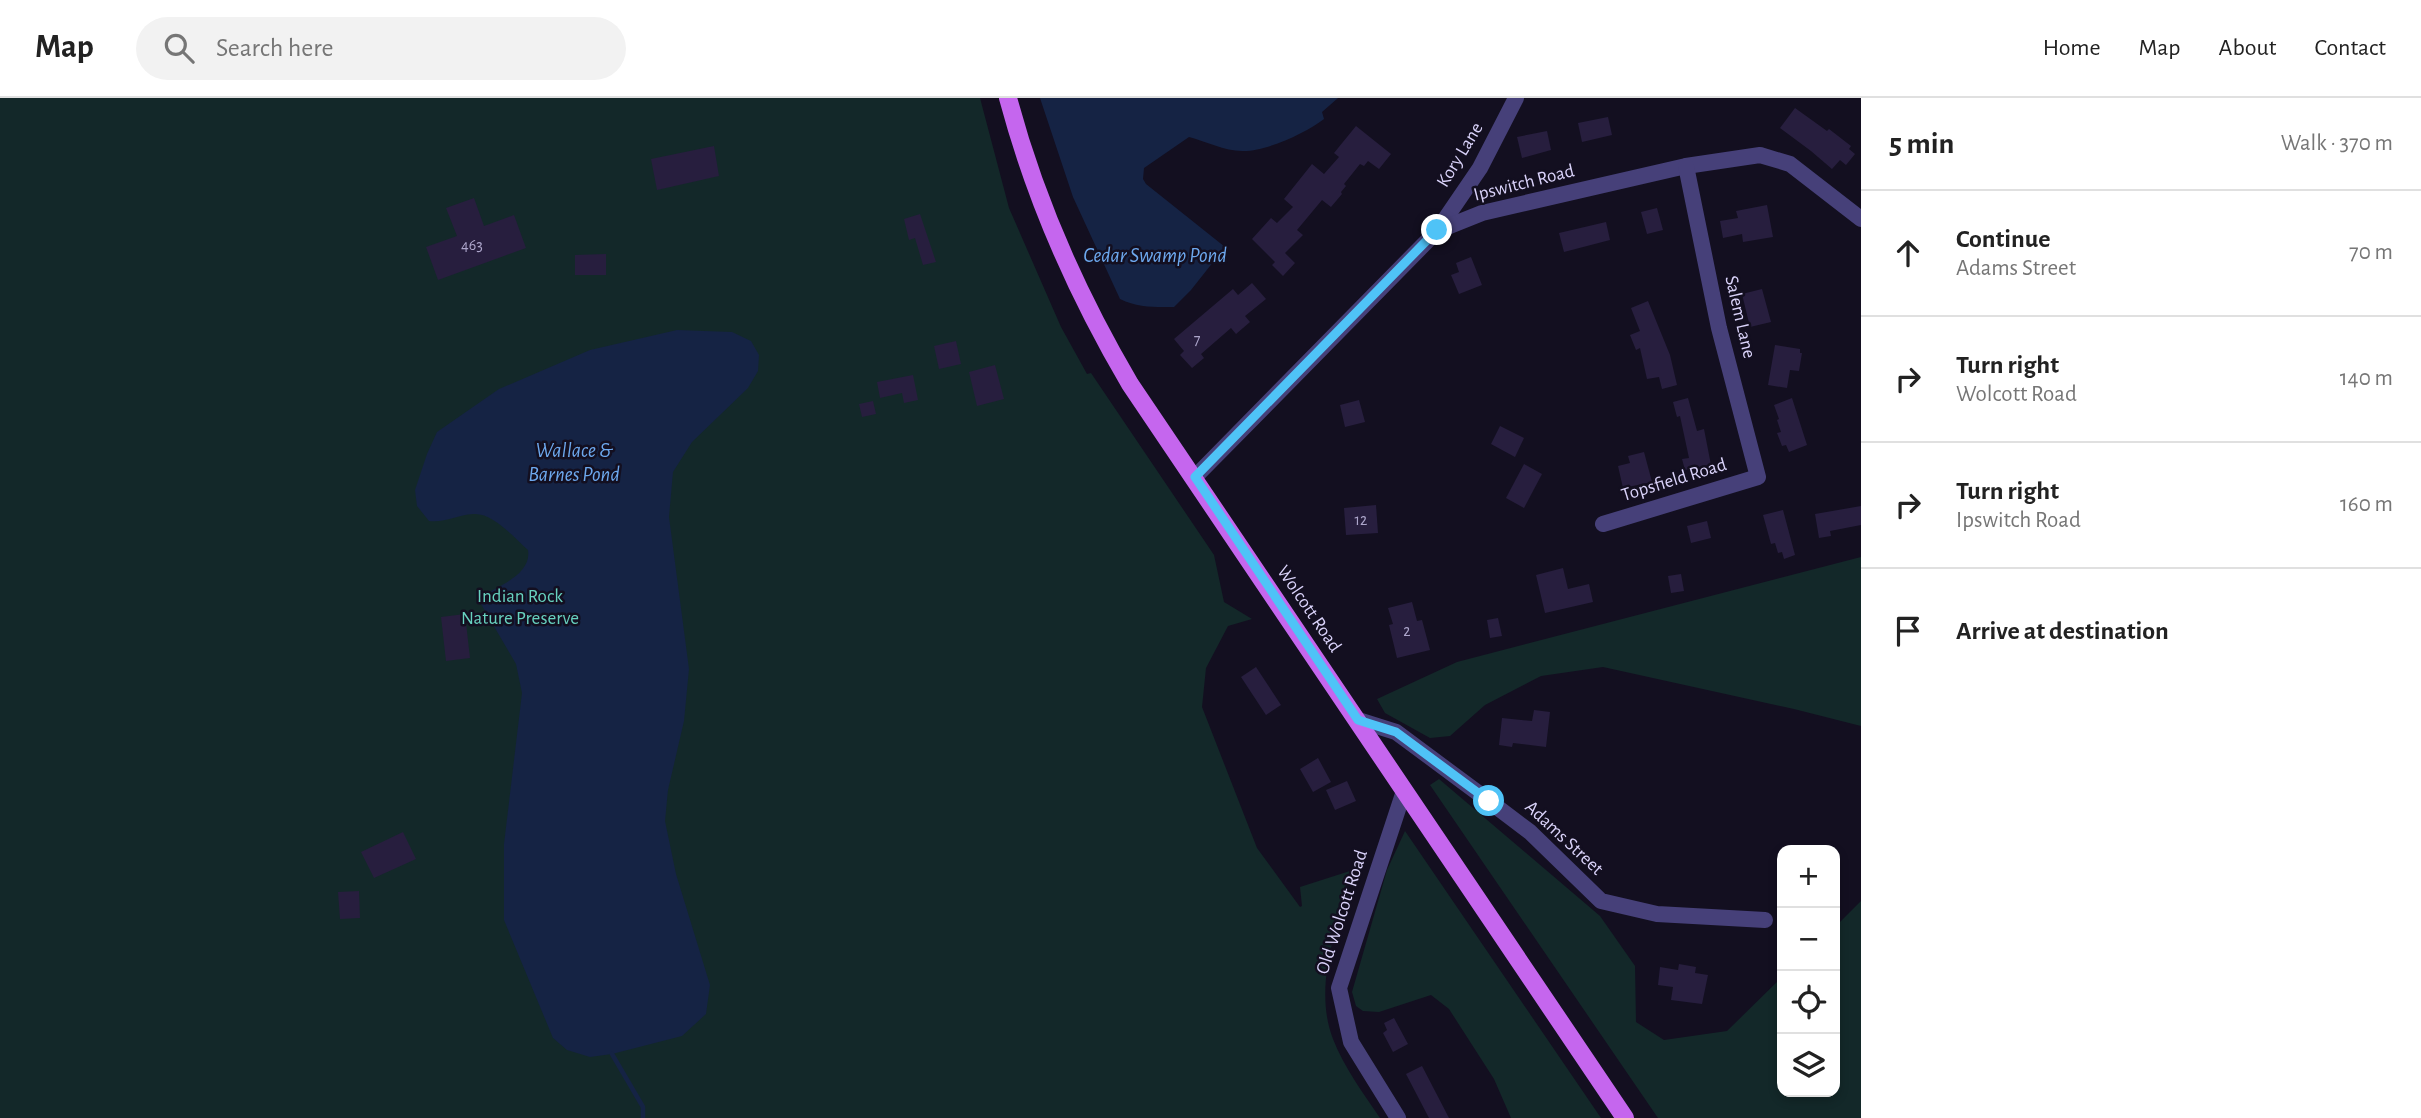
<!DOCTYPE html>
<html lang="en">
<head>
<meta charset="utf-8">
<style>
	body { margin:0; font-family:"Alegreya Sans",sans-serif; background:#f2f2f2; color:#222 }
	.controls { position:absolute; right:21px; bottom:21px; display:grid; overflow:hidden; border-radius:14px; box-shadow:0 4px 10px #0003 }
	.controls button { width:63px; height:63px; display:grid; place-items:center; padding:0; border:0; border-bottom:2px solid #e0e0e0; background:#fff; color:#222; font:35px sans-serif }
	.stop { position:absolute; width:21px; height:21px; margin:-16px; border:5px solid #4fc3f7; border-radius:50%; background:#fff }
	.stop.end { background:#4fc3f7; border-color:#fff; box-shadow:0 2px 7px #0008 }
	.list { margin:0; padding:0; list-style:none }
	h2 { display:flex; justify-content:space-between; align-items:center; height:91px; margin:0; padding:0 28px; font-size:30px }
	h2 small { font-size:23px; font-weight:400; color:#767676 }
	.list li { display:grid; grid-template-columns:46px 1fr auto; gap:21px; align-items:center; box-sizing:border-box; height:126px; padding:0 28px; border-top:2px solid #e0e0e0 }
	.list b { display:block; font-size:26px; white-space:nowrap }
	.list p { margin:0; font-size:23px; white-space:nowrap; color:#767676 }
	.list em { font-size:23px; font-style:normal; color:#767676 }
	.icon { flex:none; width:38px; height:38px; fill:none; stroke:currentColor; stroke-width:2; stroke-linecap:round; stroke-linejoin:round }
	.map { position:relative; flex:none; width:1861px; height:1020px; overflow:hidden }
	header { display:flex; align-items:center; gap:42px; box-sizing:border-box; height:98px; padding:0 35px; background:#fff; border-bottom:2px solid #e0e0e0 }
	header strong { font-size:33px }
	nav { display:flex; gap:38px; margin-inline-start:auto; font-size:24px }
	.search { width:490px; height:63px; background:#f2f2f2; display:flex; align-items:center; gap:18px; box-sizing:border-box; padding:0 24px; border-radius:38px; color:#767676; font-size:26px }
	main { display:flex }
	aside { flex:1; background:#fff }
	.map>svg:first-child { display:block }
	.green { fill:#132829 }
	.water { fill:#152344 }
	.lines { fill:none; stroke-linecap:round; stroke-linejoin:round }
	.stream { stroke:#152344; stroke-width:4.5 }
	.building { fill:#271e3e }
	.minor { stroke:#464079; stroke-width:16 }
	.primary { stroke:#c566ee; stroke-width:18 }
	.route { stroke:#4fc3f7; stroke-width:9 }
	.labels { text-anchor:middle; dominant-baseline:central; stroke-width:5; stroke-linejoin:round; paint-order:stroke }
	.number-label { font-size:16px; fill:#ada6cb }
	.street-label { font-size:19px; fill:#dad3fa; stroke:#130f20 }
	.park-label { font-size:19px; fill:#67d1bf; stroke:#130f20 }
	.water-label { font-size:21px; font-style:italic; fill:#6da8ee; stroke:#130f20 }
</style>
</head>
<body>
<header>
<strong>Map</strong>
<div class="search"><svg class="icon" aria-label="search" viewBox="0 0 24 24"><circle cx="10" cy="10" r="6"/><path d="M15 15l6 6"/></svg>Search here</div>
<nav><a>Home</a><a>Map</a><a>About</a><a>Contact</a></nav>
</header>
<main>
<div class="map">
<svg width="1861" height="1020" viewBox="0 0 1861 1020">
	<rect width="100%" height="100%" fill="#130f20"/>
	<!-- green -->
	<g class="green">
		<path d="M0,0H980L1009,110L1061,229L1087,276L1091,275L1214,457L1224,504L1252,521L1228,528L1206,570L1202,609L1257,750L1300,809L1302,808L1300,789L1353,772C1339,824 1312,887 1333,941C1344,969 1363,995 1380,1020H0Z"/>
		<polygon points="1861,459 1861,628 1794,611 1603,569 1541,578 1485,607 1450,638 1430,640 1385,615 1377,601 1457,564"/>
		<polygon points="1439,681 1600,818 1635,868 1636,924 1664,942 1727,933 1782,879 1782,994 1835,994 1835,829 1861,803 1861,1020 1658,1020 1430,687"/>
		<polygon points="1405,733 1601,1020 1511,1020 1494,981 1449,911 1431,897 1379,914 1363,913 1356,908 1352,894 1387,772"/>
	</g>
	<!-- water -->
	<g class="water">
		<path d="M1040,0H1338L1322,14L1324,21C1306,35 1265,54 1242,53C1225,53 1205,43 1189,39L1144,70L1143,81L1146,86L1225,149L1191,192L1174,209C1155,209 1138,210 1120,201L1073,99Z"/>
		<path d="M677,232L732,234L751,243L759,257L758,273L748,290L692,344L673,374L669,419L689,571L684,623L668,692L665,723L676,776L710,887L706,916L682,938L612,956L590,959L567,952L553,940L504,822V746L522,595L516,566L481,506L483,498C500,487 532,476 528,452C514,440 493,414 473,416C457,417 445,425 429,423L417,408L415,392L427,356L437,334L499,291L590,252Z"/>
	</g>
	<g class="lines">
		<!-- stream -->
		<polyline class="stream" points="612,956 643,1009 643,1020"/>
	</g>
	<!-- building -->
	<g class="building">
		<polygon points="1795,10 1827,33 1829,31 1851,48 1849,51 1855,56 1846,67 1840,62 1832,71 1811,53 1780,30"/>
		<polygon points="1608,19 1612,37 1582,44 1578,25"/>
		<polygon points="1356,28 1391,56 1379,71 1368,63 1364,68 1360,66 1344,86 1346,88 1341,94 1342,96 1331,109 1322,102 1297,132 1303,137 1285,155 1295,165 1283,178 1272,167 1275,164 1252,141 1271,120 1277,125 1293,109 1284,101 1312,66 1324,76 1339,59 1334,55"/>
		<polygon points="1547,33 1551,52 1522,60 1517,39"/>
		<polygon points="714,48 719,78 657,92 651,61"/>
		<polygon points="474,100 484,128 514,117 526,150 438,182 426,149 457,138 446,110"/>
		<polygon points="1767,107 1773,139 1743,144 1742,136 1723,140 1720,123 1738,120 1736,113"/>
		<polygon points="1657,110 1663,132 1647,136 1641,114"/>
		<polygon points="920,116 936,164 923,167 915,140 909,142 904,121"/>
		<polygon points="1606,124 1610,142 1564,154 1559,135"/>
		<polygon points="606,156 606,177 575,177 575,157"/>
		<polygon points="1471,159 1482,187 1459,196 1451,177 1459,174 1456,165"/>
		<polygon points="1252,185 1266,201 1245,218 1250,224 1236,236 1231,230 1201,256 1204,260 1192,270 1180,257 1184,253 1174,241 1233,191 1238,197"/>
		<polygon points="1762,191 1771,224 1750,229 1742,196"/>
		<polygon points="1648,203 1670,257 1677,287 1662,291 1659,279 1647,281 1640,250 1636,252 1630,237 1640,233 1631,210"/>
		<polygon points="956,243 961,266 939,271 934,248"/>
		<polygon points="1775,247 1800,251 1800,255 1802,255 1799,273 1790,272 1787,290 1768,287"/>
		<polygon points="995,267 1004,301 977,308 969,274"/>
		<polygon points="913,277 918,302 904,305 902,295 880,300 877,284"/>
		<polygon points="1688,300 1697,333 1704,331 1711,367 1685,372 1682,361 1689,360 1680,318 1677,319 1673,304"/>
		<polygon points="1792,300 1807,347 1789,354 1786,347 1782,348 1777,335 1781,334 1777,322 1779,321 1774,307"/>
		<polygon points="1359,302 1365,324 1345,329 1340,307"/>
		<polygon points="873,303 876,316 862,319 859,306"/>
		<polygon points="1500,328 1524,340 1515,359 1491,346"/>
		<polygon points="1644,354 1652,384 1623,390 1618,368 1630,365 1628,358"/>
		<polygon points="1524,366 1542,376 1524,410 1506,400"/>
		<polygon points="1376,407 1378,435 1346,437 1344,410"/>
		<polygon points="1861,408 1861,427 1830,433 1831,438 1819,440 1815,416"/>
		<polygon points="1783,412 1795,457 1784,461 1782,454 1778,455 1775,445 1771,446 1763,417"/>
		<polygon points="1707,423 1711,440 1691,445 1687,428"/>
		<polygon points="1563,470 1568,491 1589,486 1593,504 1545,515 1536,477"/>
		<polygon points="1681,476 1684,493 1671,495 1668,478"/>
		<polygon points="1412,504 1417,523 1422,522 1430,552 1397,560 1389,527 1393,526 1388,510"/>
		<polygon points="465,516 470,560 446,563 441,519"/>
		<polygon points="1498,520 1502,538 1490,540 1487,522"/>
		<polygon points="1256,569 1281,607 1266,617 1241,579"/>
		<polygon points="1534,612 1550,614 1546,649 1513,645 1512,649 1499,647 1502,620 1532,623"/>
		<polygon points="1318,660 1331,684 1313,694 1300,671"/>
		<polygon points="1347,683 1356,703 1335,712 1326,692"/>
		<polygon points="403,734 416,761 374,780 361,754"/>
		<polygon points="359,793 360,820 340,821 338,794"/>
		<polygon points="1679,866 1696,869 1695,875 1708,877 1702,906 1671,902 1673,889 1658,887 1660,869 1678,872"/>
		<polygon points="1394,920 1408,946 1393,954 1383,935 1387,932 1384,925"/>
		<polygon points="1422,968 1449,1020 1429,1020 1406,976"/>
	</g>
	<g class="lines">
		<!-- minor -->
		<g class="minor">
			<polyline points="1437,133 1480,70 1516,0"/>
			<polyline points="1195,379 1437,133 1482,115 1686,68 1760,57 1790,66 1861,121"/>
			<polyline points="1603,426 1758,379 1719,230 1686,68"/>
			<polyline points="1358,622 1396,634 1489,703 1530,734 1601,803 1657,816 1765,822"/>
			<polyline points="1398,1020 1351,944 1339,890 1404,693"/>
		</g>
		<!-- primary -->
		<path class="primary" d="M1008,0C1035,101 1077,196 1130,286L1625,1020"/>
	</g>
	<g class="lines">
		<!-- route -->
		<polyline class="route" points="1437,132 1195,379 1358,622 1396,634 1489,703"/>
	</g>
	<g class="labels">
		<!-- number labels -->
		<g class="number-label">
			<text x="472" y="147">463</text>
			<text x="1197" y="242">7</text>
			<text x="1361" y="422">12</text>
			<text x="1407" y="533">2</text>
		</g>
		<!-- street labels -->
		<g class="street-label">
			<text transform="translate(1460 57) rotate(-59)">Kory Lane</text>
			<text transform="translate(1524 85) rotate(-14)">Ipswitch Road</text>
			<text transform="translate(1740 219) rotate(77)">Salem Lane</text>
			<text transform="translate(1674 382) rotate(-17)">Topsfield Road</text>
			<text transform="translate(1309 511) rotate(56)">Wolcott Road</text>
			<text transform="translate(1564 740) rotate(43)">Adams Street</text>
			<text transform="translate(1342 814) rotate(-72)">Old Wolcott Road</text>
		</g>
		<!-- park labels -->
		<g class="park-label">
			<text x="520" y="498">Indian Rock<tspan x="520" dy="22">Nature Preserve</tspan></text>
		</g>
		<!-- water labels -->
		<g class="water-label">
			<text x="1155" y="157">Cedar Swamp Pond</text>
			<text x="574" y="352">Wallace &amp;<tspan x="574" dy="24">Barnes Pond</tspan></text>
		</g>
	</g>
</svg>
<div class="controls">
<button>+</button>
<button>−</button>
<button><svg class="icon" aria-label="locate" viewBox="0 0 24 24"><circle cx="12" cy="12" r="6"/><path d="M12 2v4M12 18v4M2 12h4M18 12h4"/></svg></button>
<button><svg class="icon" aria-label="layers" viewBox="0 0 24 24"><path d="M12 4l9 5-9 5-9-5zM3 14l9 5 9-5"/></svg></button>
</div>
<div class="stop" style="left:1489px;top:703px"></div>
<div class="stop end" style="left:1437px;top:132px"></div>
</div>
<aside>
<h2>5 min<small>Walk · 370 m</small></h2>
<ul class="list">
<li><svg class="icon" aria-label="ahead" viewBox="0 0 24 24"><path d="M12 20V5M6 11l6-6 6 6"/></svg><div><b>Continue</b><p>Adams Street</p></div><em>70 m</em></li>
<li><svg class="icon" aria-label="right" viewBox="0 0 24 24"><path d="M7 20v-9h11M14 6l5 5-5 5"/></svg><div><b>Turn right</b><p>Wolcott Road</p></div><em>140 m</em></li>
<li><svg class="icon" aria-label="right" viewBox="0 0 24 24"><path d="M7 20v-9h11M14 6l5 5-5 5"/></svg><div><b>Turn right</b><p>Ipswitch Road</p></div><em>160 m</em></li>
<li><svg class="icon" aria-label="arrive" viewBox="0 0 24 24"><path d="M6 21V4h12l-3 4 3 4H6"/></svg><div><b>Arrive at destination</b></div></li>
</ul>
</aside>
</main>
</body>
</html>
